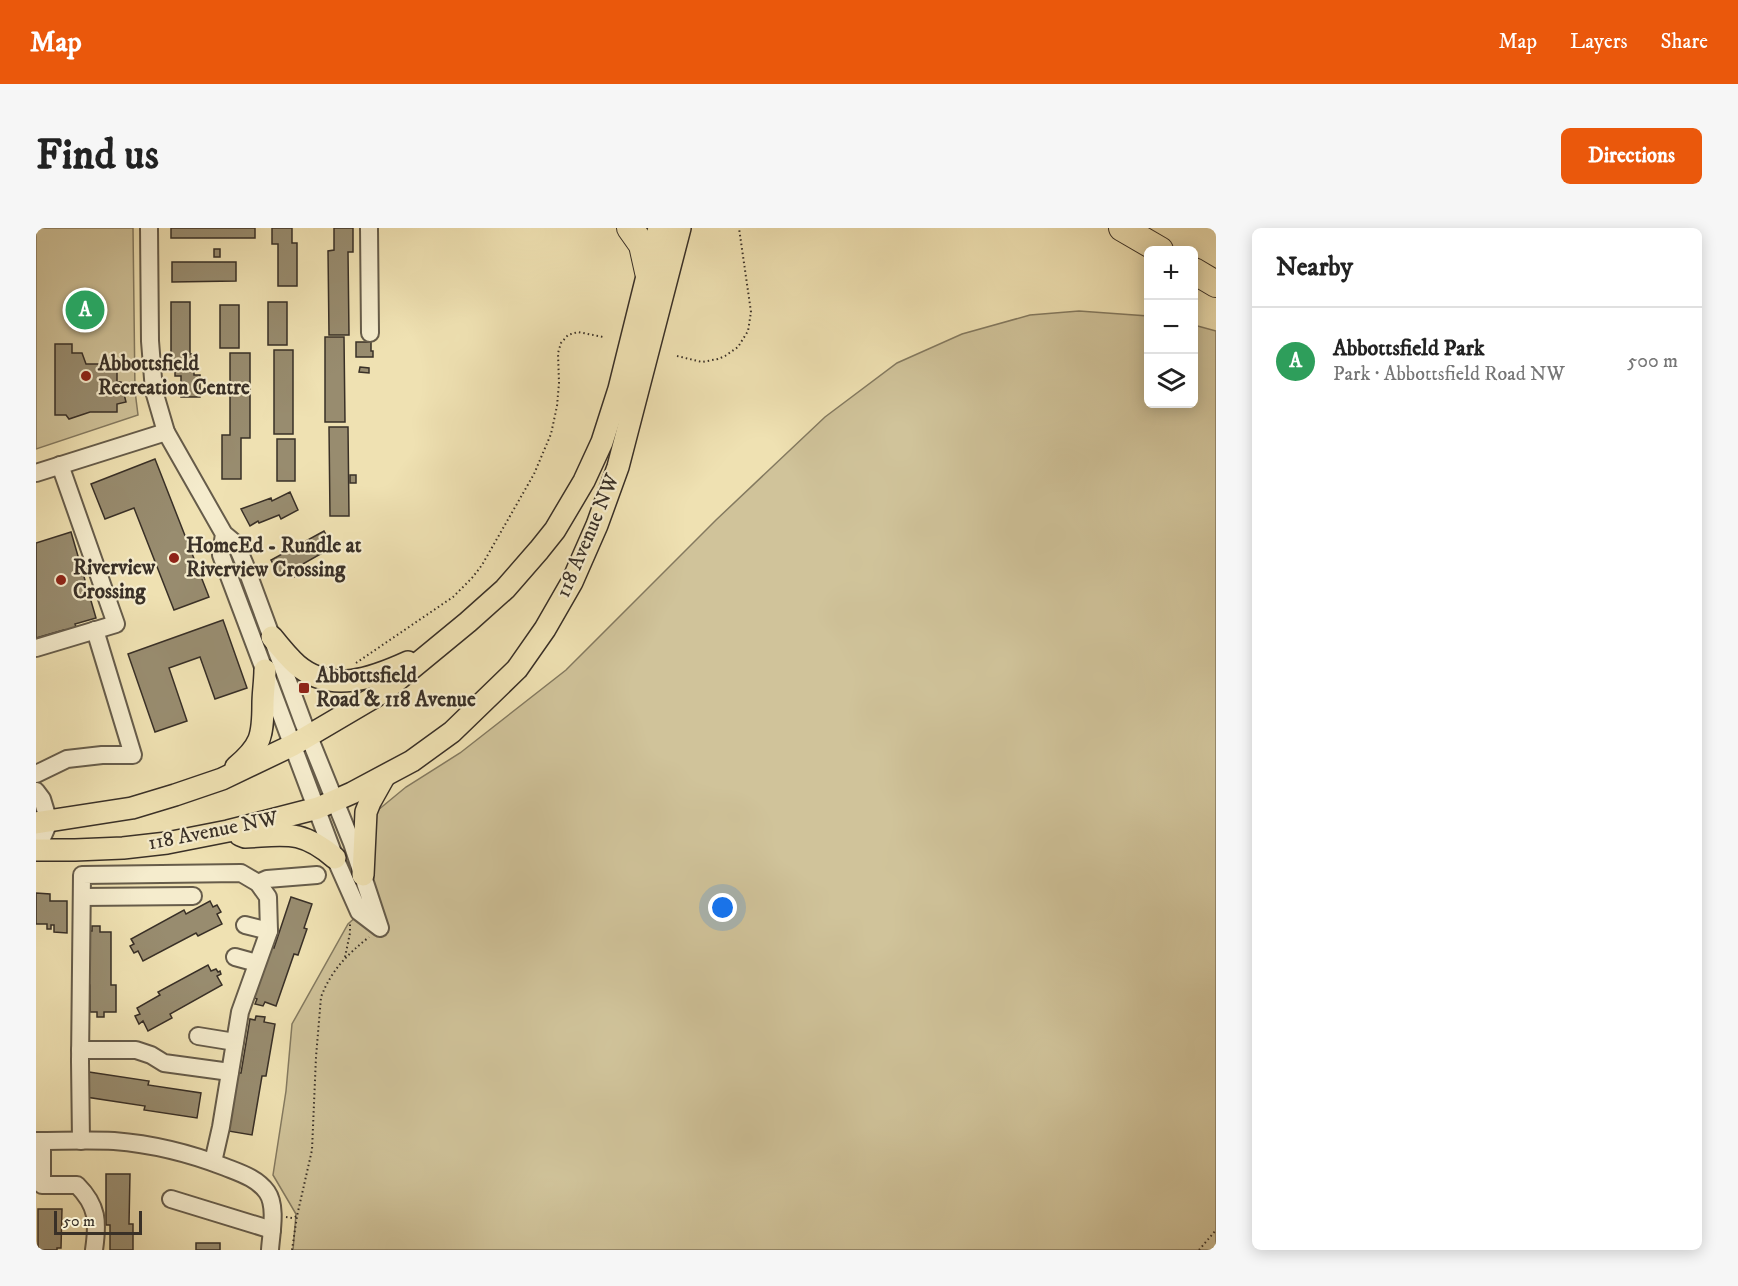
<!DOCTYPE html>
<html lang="en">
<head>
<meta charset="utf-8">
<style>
	body { margin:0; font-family:"IM FELL DW Pica",serif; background:#f6f6f6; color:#222 }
	.controls { position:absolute; right:18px; top:18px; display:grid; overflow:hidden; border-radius:9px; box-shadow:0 3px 15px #0003 }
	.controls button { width:54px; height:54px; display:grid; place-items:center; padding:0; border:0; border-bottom:2px solid #e0e0e0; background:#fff; color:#222; font:30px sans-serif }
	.scale { position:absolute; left:18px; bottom:15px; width:88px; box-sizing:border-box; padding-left:6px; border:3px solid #393027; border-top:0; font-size:16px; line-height:21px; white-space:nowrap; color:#393027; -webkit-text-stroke:4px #f5eccd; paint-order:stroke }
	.you { position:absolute; left:687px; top:680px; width:21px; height:21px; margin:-15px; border:4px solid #fff; border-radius:50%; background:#1a73e8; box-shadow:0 0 0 9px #1a73e833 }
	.badge { display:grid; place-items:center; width:39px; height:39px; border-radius:50%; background:#ea580c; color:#fff; font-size:20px; font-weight:700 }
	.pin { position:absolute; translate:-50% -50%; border:3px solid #fff; box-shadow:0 2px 6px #0006 }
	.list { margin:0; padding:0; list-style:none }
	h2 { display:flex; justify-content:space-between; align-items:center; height:78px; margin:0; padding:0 24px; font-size:26px }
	h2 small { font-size:20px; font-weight:400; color:#767676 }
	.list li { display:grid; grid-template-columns:39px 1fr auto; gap:18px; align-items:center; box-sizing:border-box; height:108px; padding:0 24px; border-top:2px solid #e0e0e0 }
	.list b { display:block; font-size:22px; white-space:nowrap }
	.list p { margin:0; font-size:20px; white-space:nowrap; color:#767676 }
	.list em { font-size:20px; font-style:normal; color:#767676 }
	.icon { flex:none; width:33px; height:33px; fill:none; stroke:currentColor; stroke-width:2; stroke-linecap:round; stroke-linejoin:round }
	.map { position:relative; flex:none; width:1180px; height:1022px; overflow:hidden; border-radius:9px }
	header { display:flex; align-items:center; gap:36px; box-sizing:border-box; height:84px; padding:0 30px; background:#ea580c; color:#fff }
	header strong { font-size:28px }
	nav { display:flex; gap:33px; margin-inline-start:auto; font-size:21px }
	.intro { display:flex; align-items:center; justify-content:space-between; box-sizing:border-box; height:144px; padding:0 36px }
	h1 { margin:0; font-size:42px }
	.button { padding:15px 27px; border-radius:9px; background:#ea580c; color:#fff; font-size:21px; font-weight:700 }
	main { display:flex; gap:36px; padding:0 36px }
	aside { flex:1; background:#fff; border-radius:9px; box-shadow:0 3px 15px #0003 }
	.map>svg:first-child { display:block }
	.green { fill:#d0c39a; stroke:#847a60; stroke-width:1.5 }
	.building { fill:#988c6f; stroke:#393027; stroke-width:1.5 }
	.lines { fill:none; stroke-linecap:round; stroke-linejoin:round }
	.minor-casing { stroke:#665c4a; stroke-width:20 }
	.major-casing { stroke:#393027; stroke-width:24 }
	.highway-casing { stroke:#393027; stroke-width:28 }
	.path { stroke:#393027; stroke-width:2; stroke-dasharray:1.5 3; stroke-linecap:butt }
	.minor { stroke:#f5eccd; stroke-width:16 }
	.major { stroke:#efe1b2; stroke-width:21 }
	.highway { stroke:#efe1b2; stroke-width:26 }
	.poi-dot { fill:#8f2418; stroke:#f5eccd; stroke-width:2 }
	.labels { text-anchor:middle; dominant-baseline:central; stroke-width:4.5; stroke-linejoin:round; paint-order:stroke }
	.poi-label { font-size:21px; font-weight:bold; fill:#393027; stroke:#f5eccd; text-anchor:start }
	.street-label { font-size:21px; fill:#393027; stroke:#f5eccd }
</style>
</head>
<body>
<header>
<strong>Map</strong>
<nav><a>Map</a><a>Layers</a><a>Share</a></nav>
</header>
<div class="intro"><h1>Find us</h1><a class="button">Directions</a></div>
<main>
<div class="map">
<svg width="1180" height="1022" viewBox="0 0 1180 1022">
	<rect width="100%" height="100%" fill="#efe1b2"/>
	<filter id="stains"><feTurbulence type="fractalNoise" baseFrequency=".00333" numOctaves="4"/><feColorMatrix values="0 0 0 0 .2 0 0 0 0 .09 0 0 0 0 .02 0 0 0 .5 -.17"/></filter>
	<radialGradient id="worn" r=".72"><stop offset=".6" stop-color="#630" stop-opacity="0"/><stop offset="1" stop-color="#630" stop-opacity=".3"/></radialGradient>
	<!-- green -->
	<g class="green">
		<polygon points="0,0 97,0 99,163 102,187 0,221"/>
		<polygon points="1043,83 1112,88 1112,176 1158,176 1158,97 1180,103 1180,1022 257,1022 260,986 237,947 250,863 256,796 312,696 333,677 336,587 370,559 424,525 530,442 680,292 789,189 861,135 926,106 994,87"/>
	</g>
	<!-- building -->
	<g class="building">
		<rect x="135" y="0" width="84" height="10"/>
		<polygon points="236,0 256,0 256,15 261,15 261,58 242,58 242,16 236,16"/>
		<polygon points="298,0 317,0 317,24 312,24 313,107 293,107 292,23 298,22"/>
		<rect x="178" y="21" width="6" height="8"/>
		<polygon points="136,34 200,34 200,53 136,54"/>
		<polygon points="135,74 154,74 154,126 156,126 156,136 158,136 158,147 164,147 164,169 145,169 145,148 139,148 139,137 137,137 137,127 135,127"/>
		<rect x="232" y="74" width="19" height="43"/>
		<rect x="184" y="77" width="19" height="43"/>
		<polygon points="289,109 308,109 309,194 289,194"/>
		<polygon points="320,114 335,114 335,123 337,123 337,129 320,129"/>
		<polygon points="19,116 36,116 36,125 46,125 50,136 81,136 81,154 85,154 90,174 81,176 81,184 54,184 33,191 30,187 19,187"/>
		<rect x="238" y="122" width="19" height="84"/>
		<polygon points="194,125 214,125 214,210 205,210 205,251 186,251 186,207 194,207"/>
		<polygon points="324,139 333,140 333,145 323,144"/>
		<polygon points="293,199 312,199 313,288 294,288"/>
		<rect x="241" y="211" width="18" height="42"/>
		<polygon points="119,231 173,369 138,382 98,280 69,291 55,256"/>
		<rect x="314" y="247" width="6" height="8"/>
		<polygon points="254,264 262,282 245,291 243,287 223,295 222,293 214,298 205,281 235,270 236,273"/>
		<polygon points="288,303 297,319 244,349 235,332"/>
		<polygon points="35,304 60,390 39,396 41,402 29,405 28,402 0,410 0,315"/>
		<polygon points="261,341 264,346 258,349 255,343"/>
		<polygon points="187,392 211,460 179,471 164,429 133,440 151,493 119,504 92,426"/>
		<polygon points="0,665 14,666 14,673 31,673 31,705 18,704 18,697 15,697 15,701 11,701 11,696 0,696"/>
		<polygon points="255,669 276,676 268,700 271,701 262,727 258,726 240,778 229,774 227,778 219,776 221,771 216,769 233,718 238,720"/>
		<polygon points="174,673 177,679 181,677 185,684 181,686 186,696 162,708 160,705 107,733 102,723 98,725 94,718 98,716 95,711 148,682 150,686"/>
		<polygon points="56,698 64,698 64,704 75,704 75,757 80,757 80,784 68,784 68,789 61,789 61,784 54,784 54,757 52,757 50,703 56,703"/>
		<polygon points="172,737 175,743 180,741 182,744 184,743 185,746 181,748 186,757 134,786 136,790 112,803 107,793 103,796 99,788 104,786 101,780 124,767 122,764"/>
		<polygon points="220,788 229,789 228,794 239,796 230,848 226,848 216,907 192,903 201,845 205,845 214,791 219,792"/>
		<polygon points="53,844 113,853 112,857 165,865 161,890 108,882 109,878 50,869"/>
		<polygon points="70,946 94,946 93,996 97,996 97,1022 74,1022 74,997 70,997"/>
		<polygon points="2,981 26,981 25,1020 21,1020 21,1022 0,1022 0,1019 2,1019"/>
		<rect x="160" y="1015" width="24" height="7"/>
	</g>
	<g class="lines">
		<!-- minor casing -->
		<g class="minor-casing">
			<g id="minor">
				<polyline points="113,0 114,113 118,163 130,204 188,306 200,316 209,337 267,494 316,615 344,700 323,684 299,630 185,327 188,306"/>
				<polyline points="333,0 334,105"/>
				<polyline points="0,245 130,204"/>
				<polyline points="0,420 80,396 24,237"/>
				<polyline points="0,546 31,531 66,527 97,527 59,402"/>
				<polyline points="0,563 6,571 13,594 6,610 0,617"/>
				<polyline points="222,655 231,651 281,647"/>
				<polyline points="46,669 157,668"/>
				<polyline points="209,697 233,703"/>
				<polyline points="199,729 221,735"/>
				<polyline points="162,808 199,814"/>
				<polyline points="44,822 100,822 115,827 128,835 194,844"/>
				<path d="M0,913C26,913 52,912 78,913C116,916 153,925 189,939C204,945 221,950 231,964C241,978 235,1006 234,1022"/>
				<path d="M6,913V957H41C62,978 62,994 58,1022"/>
				<polyline points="45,913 44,833 46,647 205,645 222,655 232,669 233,703 204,784 185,899 177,934"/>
				<polyline points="135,971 236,1002"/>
			</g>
		</g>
		<!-- major casing -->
		<g class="major-casing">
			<g id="major">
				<path d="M236,409C244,419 252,429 261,437C295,466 337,450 372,434"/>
				<path d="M200,539C225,518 227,508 227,476C227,465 229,453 229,442"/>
				<polyline points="0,595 96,580 139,567 186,551 257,517 347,464 432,394 469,361 503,322 519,302 548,253 566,214 583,161 623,0"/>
				<path d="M204,607L209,609C250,607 265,601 299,630"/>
				<polyline points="0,622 39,622 87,620 131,615 192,603 282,580 316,565 376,533 416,504 481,441 509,401 536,354 561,297 582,239 644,0"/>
				<polyline points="327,647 330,584 334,574 348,549"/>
			</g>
		</g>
		<!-- highway casing -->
		<g class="highway-casing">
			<g id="highway">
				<polyline points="594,0 606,17 612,44"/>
				<polyline points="1086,0 1124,22"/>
				<polyline points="1158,43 1180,56"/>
			</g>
		</g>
		<!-- path -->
		<g class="path">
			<polyline points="641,128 666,134 682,131 689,128 702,119 712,103 715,84 703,0"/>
			<polyline points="320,435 417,369 436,350 446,337 498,246 515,206 521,178 523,155 522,125 525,115 532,107 542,104 567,109"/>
			<polyline points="286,480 292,466"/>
			<polyline points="309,729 314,705 314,694"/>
			<polyline points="250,989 256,990 261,988"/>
			<path d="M256,1022L261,988L276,922L280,829L285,769C296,741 311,727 333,709"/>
			<polyline points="1163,1022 1180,1002"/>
		</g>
		<!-- minor -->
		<use href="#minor" class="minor"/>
		<!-- major -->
		<use href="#major" class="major"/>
		<!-- highway -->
		<use href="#highway" class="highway"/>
	</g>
	<!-- markers -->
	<g class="poi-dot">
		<circle cx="50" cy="148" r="6"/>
		<circle cx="138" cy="330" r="6"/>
		<circle cx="25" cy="352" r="6"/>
		<rect x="262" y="454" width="12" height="12" rx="3"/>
	</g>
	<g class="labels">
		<!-- poi labels -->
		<g class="poi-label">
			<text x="62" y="136">Abbottsfield<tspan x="62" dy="24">Recreation Centre</tspan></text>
			<text x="150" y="318">HomeEd - Rundle at<tspan x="150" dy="24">Riverview Crossing</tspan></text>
			<text x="37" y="340">Riverview<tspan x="37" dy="24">Crossing</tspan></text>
			<text x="280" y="448">Abbottsfield<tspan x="280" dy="24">Road &amp; 118 Avenue</tspan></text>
		</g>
		<!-- street labels -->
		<g class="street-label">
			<text transform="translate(552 308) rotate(-67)">118 Avenue NW</text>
			<text transform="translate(177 603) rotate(-11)">118 Avenue NW</text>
		</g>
	</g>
	<rect width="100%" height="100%" filter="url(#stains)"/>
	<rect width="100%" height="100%" fill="url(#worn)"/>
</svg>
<div class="controls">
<button>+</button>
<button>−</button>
<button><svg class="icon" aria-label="layers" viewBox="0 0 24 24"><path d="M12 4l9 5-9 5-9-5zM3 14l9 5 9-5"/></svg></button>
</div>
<div class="scale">50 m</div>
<div class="you"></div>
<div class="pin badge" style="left:49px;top:82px;background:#2e9e5b">A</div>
</div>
<aside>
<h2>Nearby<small></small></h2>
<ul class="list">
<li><span class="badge" style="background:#2e9e5b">A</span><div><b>Abbottsfield Park</b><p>Park · Abbottsfield Road NW</p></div><em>500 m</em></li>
</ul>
</aside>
</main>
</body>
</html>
